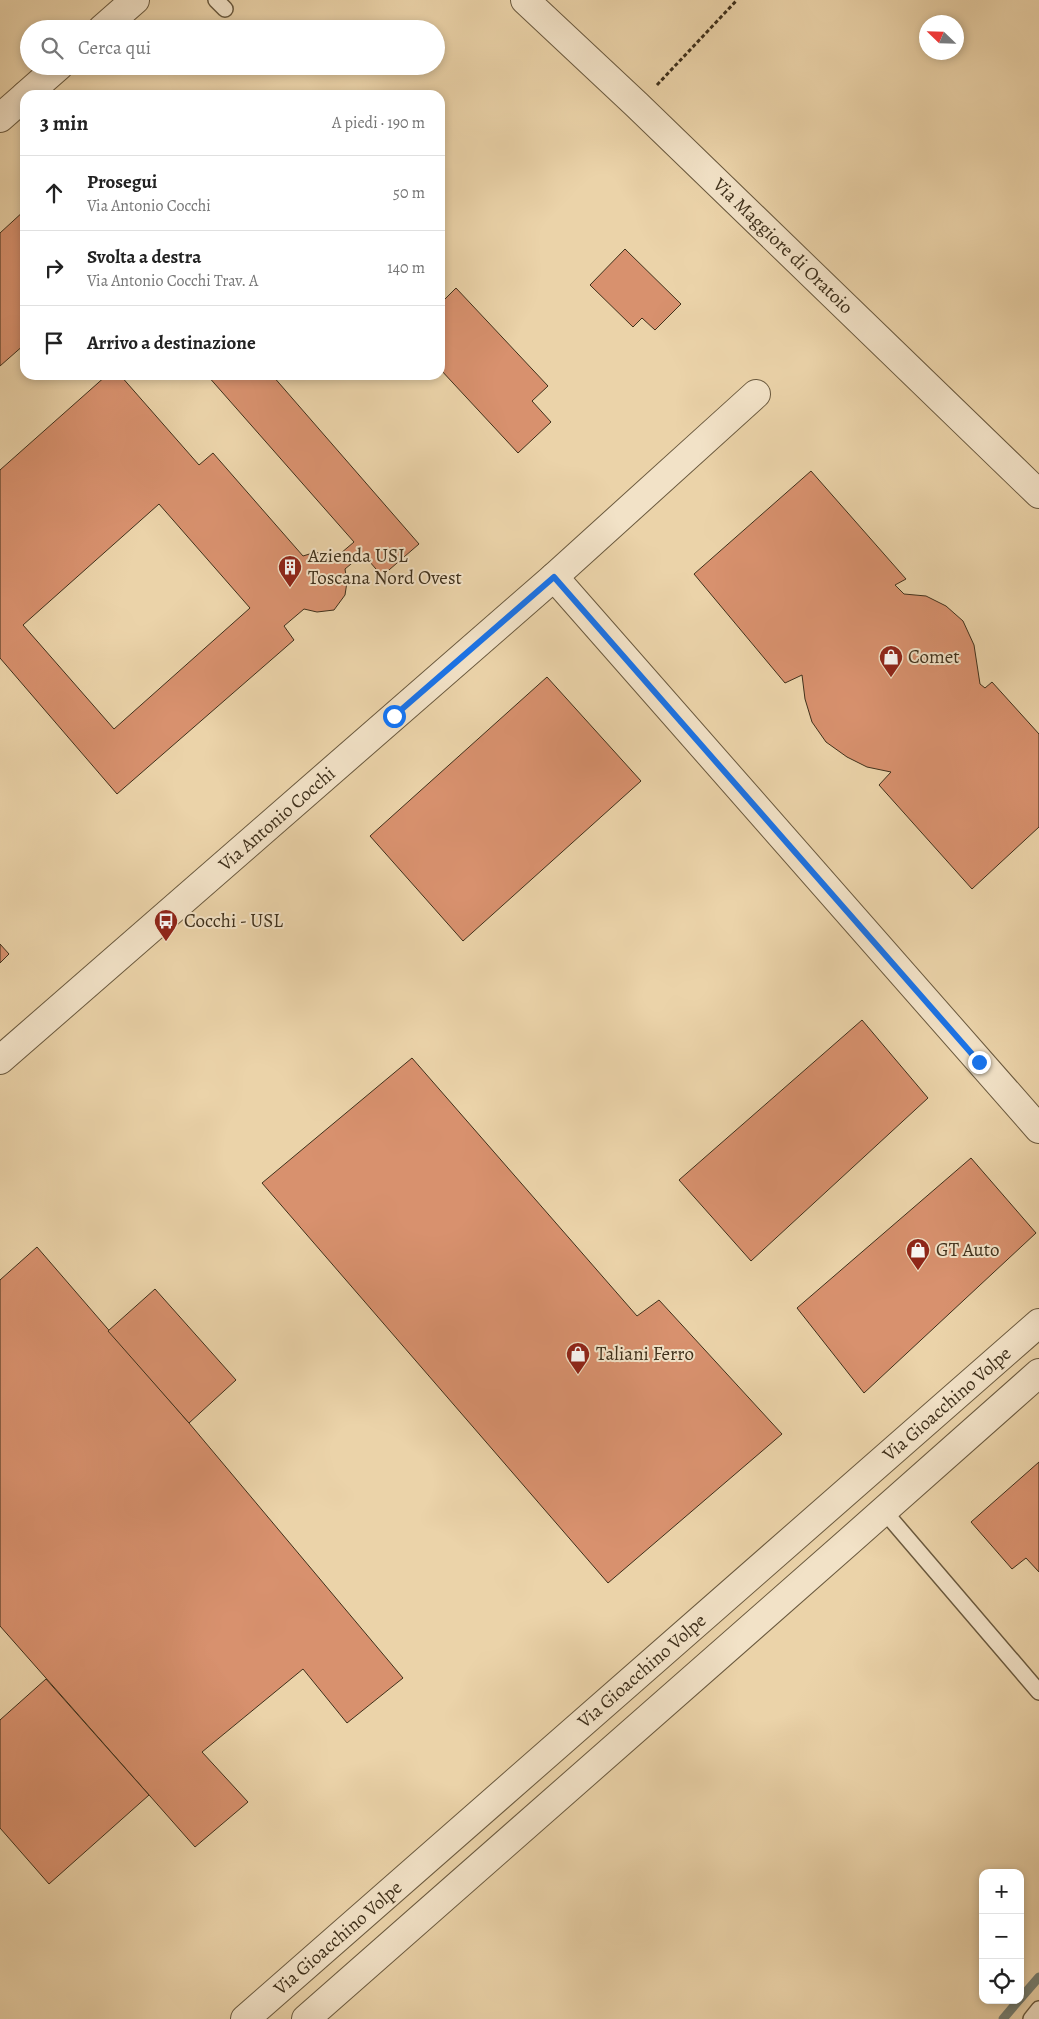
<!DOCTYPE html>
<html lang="it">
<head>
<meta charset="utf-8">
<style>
	body { margin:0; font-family:Alegreya,serif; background:#f2f2f2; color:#222 }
	.controls { position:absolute; right:15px; bottom:15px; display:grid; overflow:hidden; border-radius:10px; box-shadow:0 2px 8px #0003 }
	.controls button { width:45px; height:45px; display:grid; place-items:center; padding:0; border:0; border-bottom:1px solid #e0e0e0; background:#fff; color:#222; font:25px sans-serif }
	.compass { position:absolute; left:919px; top:15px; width:45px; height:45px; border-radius:50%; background:#fff; box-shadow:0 2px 8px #0003; rotate:293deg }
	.stop { position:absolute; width:15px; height:15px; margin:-11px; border:4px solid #1a73e8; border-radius:50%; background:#fff }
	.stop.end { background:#1a73e8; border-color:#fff; box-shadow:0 1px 5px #0008 }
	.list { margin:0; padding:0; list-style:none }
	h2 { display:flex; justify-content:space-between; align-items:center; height:65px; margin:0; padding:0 20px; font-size:21px }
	h2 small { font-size:16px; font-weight:400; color:#767676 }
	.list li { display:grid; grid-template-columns:32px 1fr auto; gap:15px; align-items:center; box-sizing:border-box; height:75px; padding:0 20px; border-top:1px solid #e0e0e0 }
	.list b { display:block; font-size:19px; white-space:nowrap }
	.list p { margin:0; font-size:16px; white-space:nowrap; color:#767676 }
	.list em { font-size:16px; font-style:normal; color:#767676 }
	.icon { flex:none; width:28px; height:28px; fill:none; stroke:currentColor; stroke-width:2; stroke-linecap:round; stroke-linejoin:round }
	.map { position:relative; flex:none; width:1039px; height:2019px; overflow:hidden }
	.search { position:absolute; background:#fff; box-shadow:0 2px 8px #0003; left:20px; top:20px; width:425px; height:55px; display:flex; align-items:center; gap:12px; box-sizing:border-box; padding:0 18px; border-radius:28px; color:#767676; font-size:19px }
	.panel { position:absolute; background:#fff; box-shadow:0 2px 8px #0003; left:20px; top:90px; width:425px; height:290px; border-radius:15px }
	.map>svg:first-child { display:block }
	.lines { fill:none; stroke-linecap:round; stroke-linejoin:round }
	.stream { stroke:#768075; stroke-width:9 }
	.building { fill:#d8916e; stroke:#3f301b; fill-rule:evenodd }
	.lane-casing { stroke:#6a593e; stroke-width:18 }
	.street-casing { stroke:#6a593e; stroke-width:30 }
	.path { stroke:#3f301b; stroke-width:3; stroke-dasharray:4 2.5; stroke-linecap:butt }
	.lane { stroke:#f2e2c7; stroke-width:15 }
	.street { stroke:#f2e2c7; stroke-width:28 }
	.route { stroke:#1a73e8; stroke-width:6 }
	.labels { text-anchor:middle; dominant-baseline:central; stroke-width:4; stroke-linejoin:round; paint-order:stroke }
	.street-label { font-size:19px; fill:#3f301b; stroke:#f2e2c7 }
	.poi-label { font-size:19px; fill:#3f301b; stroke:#f2e2c7; text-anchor:start }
</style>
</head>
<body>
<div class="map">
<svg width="1039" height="2019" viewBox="0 0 1039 2019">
	<rect width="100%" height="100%" fill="#ebd3a9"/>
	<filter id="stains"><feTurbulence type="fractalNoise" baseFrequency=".004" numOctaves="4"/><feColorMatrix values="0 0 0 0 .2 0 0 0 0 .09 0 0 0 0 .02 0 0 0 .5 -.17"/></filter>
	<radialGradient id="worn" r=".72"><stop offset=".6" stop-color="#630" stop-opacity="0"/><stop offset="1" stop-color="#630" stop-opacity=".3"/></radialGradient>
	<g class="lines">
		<!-- stream -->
		<g class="stream">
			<polyline points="1020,1999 1039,1977"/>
			<polyline points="1003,2019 1019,2000"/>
		</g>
	</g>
	<!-- building -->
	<g class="building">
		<polygon points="25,210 25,344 0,366 0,233"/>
		<polygon points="625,249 681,304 655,330 642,318 633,327 590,285"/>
		<polygon points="456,288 548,386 532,401 551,422 518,453 440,369 440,300 442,302"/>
		<path d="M107,375H120L199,465L213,453L303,556L316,552L334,559L354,542L207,375H272L419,544L382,576L363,554L345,569L347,582L345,595L334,610L317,612L304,609L284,626L294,640L117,794L0,658V470ZM159,504L250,608L114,729L23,625Z"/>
		<polygon points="811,471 906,579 895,585 904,594 926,596 946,606 963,621 974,645 980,684 985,688 992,682 1039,734 1039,827 972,889 879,785 891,772 867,767 847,757 826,742 812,722 805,699 802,675 785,683 694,574"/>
		<polygon points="547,677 641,781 463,941 370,836"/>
		<polygon points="0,944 9,954 0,963"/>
		<polygon points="862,1020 928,1098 751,1261 679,1180"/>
		<polygon points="412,1058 637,1316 659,1300 782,1434 608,1583 262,1183"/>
		<polygon points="971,1158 1036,1233 864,1393 797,1308"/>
		<polygon points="37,1247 189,1423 403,1678 347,1723 303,1669 202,1752 248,1802 195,1847 0,1626 0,1280"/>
		<polygon points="155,1289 236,1380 189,1423 108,1331"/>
		<polygon points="1039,1462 1039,1572 1026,1558 1012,1569 971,1522"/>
		<polygon points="46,1679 149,1795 49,1884 0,1828 0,1720"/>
	</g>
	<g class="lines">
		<!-- lane casing -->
		<g class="lane-casing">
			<g id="lane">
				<polyline points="216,0 225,9"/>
				<polyline points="884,1511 1039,1692"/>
				<polyline points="1031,2019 1039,2009"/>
			</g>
		</g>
		<!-- street casing -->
		<g class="street-casing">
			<g id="street">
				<polyline points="525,0 637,105 1039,494"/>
				<polyline points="102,29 135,0"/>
				<polyline points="26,95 59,66"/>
				<polyline points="0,118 25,96"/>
				<polyline points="554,577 1039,1129"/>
				<polyline points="0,1060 554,577 756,394"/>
				<polyline points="245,2019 1039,1323"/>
				<path d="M306,2019C549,1803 796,1590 1039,1373"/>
			</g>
		</g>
		<!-- path -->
		<polyline class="path" points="657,85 737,0"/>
		<!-- lane -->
		<use href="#lane" class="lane"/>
		<!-- street -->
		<use href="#street" class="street"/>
	</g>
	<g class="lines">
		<!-- route -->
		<polyline class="route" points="394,716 554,577 979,1062"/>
	</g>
	<!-- icons -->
	<defs>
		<g id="building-pin" transform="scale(1.25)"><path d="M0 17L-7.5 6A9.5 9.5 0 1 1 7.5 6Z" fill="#8f2418" stroke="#f2e2c7"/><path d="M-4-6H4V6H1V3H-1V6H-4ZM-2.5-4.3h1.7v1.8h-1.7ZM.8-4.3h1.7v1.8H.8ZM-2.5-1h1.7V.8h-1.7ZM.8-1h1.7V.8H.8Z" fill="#fff"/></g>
		<g id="shop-pin" transform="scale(1.25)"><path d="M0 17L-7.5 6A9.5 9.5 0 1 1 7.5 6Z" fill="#8f2418" stroke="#f2e2c7"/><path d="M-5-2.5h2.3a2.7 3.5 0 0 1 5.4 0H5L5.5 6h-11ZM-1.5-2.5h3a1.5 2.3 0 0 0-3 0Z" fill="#fff"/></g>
		<g id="bus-pin" transform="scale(1.25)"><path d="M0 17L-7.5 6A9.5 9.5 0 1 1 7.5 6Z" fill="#8f2418" stroke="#f2e2c7"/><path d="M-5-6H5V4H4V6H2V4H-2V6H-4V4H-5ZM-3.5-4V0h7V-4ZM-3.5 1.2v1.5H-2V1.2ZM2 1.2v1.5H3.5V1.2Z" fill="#fff"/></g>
	</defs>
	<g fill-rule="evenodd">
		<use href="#building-pin" x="290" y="567"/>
		<use href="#shop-pin" x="891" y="657"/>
		<use href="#bus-pin" x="166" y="921"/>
		<use href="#shop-pin" x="918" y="1250"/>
		<use href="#shop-pin" x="578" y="1354"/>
	</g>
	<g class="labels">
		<!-- street labels -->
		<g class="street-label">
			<text transform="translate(783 246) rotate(44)">Via Maggiore di Oratoio</text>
			<text transform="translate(277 819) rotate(-41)">Via Antonio Cocchi</text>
			<text transform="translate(947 1404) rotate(-41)">Via Gioacchino Volpe</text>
			<text transform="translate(642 1671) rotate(-41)">Via Gioacchino Volpe</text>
			<text transform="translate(338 1938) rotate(-41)">Via Gioacchino Volpe</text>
		</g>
		<!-- poi labels -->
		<g class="poi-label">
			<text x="308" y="556">Azienda USL<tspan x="308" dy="22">Toscana Nord Ovest</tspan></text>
			<text x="908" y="657">Comet</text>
			<text x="184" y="921">Cocchi - USL</text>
			<text x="936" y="1250">GT Auto</text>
			<text x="596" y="1354">Taliani Ferro</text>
		</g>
	</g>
	<rect width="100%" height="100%" filter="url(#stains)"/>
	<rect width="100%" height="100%" fill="url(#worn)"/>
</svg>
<div class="controls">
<button>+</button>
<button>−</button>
<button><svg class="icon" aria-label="locate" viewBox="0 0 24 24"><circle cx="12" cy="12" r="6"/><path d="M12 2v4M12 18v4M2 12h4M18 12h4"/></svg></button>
</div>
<svg class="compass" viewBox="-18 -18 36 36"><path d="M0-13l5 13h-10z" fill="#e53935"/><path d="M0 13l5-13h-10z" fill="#767676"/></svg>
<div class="stop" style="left:394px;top:716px"></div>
<div class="stop end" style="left:979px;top:1062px"></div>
<div class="search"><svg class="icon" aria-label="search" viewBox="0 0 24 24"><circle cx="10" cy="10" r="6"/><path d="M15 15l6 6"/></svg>Cerca qui</div>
<section class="panel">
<h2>3 min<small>A piedi · 190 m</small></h2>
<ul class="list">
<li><svg class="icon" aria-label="ahead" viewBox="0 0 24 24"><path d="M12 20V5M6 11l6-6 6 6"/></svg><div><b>Prosegui</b><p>Via Antonio Cocchi</p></div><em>50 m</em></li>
<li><svg class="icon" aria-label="right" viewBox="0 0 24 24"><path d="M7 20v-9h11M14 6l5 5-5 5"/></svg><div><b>Svolta a destra</b><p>Via Antonio Cocchi Trav. A</p></div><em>140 m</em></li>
<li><svg class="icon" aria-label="arrive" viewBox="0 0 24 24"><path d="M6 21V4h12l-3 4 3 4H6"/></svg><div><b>Arrivo a destinazione</b></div></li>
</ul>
</section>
</div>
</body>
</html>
